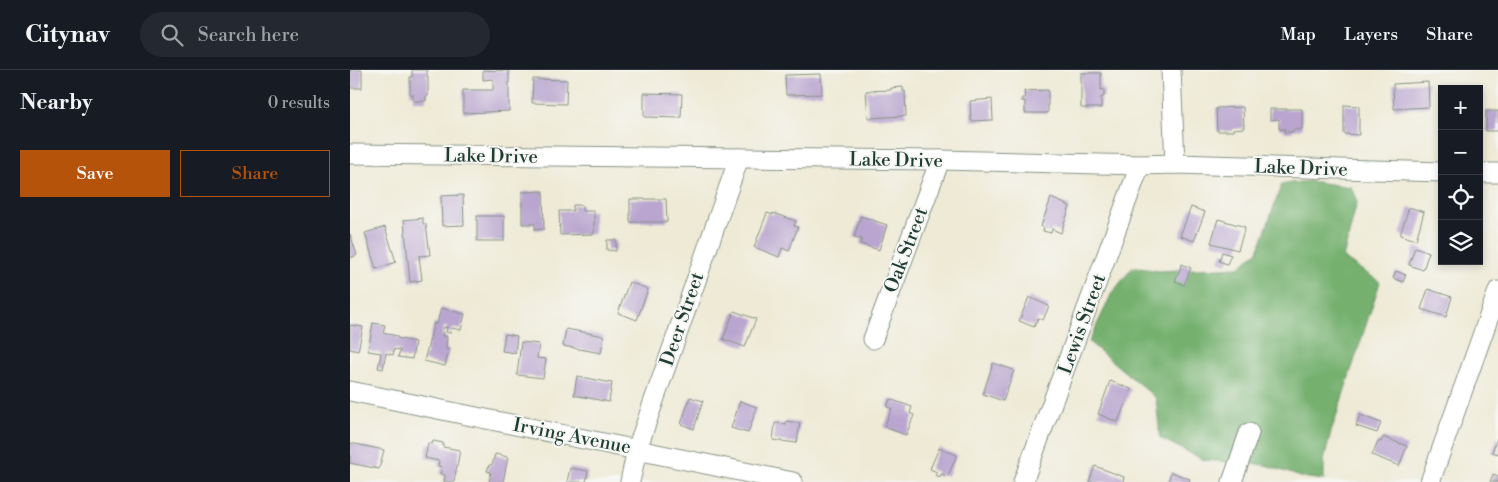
<!DOCTYPE html>
<html lang="en">
<head>
<meta charset="utf-8">
<style>
	body { margin:0; font-family:"Libre Bodoni",serif; background:#242831; color:#f1f3f6 }
	.controls { position:absolute; right:15px; top:15px; display:grid; overflow:hidden; border-radius:0px; box-shadow:0 2px 8px #0003 }
	.controls button { width:45px; height:45px; display:grid; place-items:center; padding:0; border:0; border-bottom:1px solid #363941; background:#171b24; color:#f1f3f6; font:25px sans-serif }
	.list { margin:0; padding:0; list-style:none }
	h2 { display:flex; justify-content:space-between; align-items:center; height:65px; margin:0; padding:0 20px; font-size:21px }
	h2 small { font-size:16px; font-weight:400; color:#9ea1a6 }
	.actions { display:flex; gap:10px; padding:15px 20px }
	.actions a { flex:1; padding:11px 0; border:1px solid #b45309; border-radius:0px; text-align:center; font-size:18px; color:#b45309 }
	.actions .main { background:#b45309; color:#fff }
	.icon { flex:none; width:28px; height:28px; fill:none; stroke:currentColor; stroke-width:2; stroke-linecap:round; stroke-linejoin:round }
	.map { position:relative; flex:none; width:1148px; height:412px; overflow:hidden }
	header { display:flex; align-items:center; gap:30px; box-sizing:border-box; height:70px; padding:0 25px; background:#171b24; border-bottom:1px solid #363941 }
	header strong { font-size:24px }
	nav { display:flex; gap:28px; margin-inline-start:auto; font-size:18px }
	.search { width:350px; height:45px; background:#242831; display:flex; align-items:center; gap:12px; box-sizing:border-box; padding:0 18px; border-radius:28px; color:#9ea1a6; font-size:19px }
	main { display:flex }
	aside { flex:1; background:#171b24 }
	.map>svg:first-child { display:block }
	.forest { fill:#74b06e; stroke:#4a7651 }
	.building { fill:#b9a5cf }
	.lines { fill:none; stroke-linecap:round; stroke-linejoin:round }
	.street-casing { stroke:#869485; stroke-width:21 }
	.street { stroke:#fff; stroke-width:19 }
	.labels { text-anchor:middle; dominant-baseline:central; stroke-width:4; stroke-linejoin:round; paint-order:stroke }
	.street-label { font-size:19px; fill:#1f3d34; stroke:#f6f6f2 }
</style>
</head>
<body>
<header>
<strong>Citynav</strong>
<div class="search"><svg class="icon" aria-label="search" viewBox="0 0 24 24"><circle cx="10" cy="10" r="6"/><path d="M15 15l6 6"/></svg>Search here</div>
<nav><a>Map</a><a>Layers</a><a>Share</a></nav>
</header>
<main>
<aside>
<h2>Nearby<small>0 results</small></h2>
<ul class="list">
</ul>
<div class="actions"><a class="main">Save</a><a>Share</a></div>
</aside>
<div class="map">
<svg width="1148" height="412" viewBox="0 0 1148 412">
	<rect width="100%" height="100%" fill="#f6f6f2"/>
	<filter id="ink" filterUnits="userSpaceOnUse"><feTurbulence type="fractalNoise" baseFrequency=".02" numOctaves="2"/><feDisplacementMap in="SourceGraphic" scale="10" xChannelSelector="R" yChannelSelector="G"/><feConvolveMatrix kernelMatrix="1 2 1 2 8 2 1 2 1" color-interpolation-filters="sRGB"/></filter>
	<filter id="wash" filterUnits="userSpaceOnUse"><feTurbulence type="fractalNoise" baseFrequency=".0096" numOctaves="4" result="noise"/><feDisplacementMap in="SourceGraphic" scale="20" xChannelSelector="R" yChannelSelector="G"/><feGaussianBlur stdDeviation="1.12" result="paint"/><feColorMatrix in="noise" values="0 0 0 0 0 0 0 0 0 0 0 0 0 0 0 0 0 1.4 0 .05"/><feComposite in="paint" operator="in"/></filter>
	<g filter="url(#wash)">
		<rect width="100%" height="100%" fill="#eeead6"/>
		<!-- forest -->
		<polygon class="forest" points="959,111 1001,117 1007,132 993,188 1030,212 981,362 974,390 974,410 951,407 915,395 854,390 810,368 806,328 739,272 762,223 783,197 809,201 889,197 908,181 932,114"/>
		<g id="blocks">
			<!-- building -->
			<g class="building">
				<rect x="0" y="0" width="12" height="18"/>
				<polygon points="62,0 77,0 77,7 78,7 78,26 76,26 76,31 63,31 63,24 60,25 60,7 62,7"/>
				<polygon points="133,0 159,1 159,41 113,43 113,20 143,20 143,9 133,10"/>
				<polygon points="731,3 751,3 751,20 754,19 754,27 751,27 751,38 731,38"/>
				<polygon points="471,4 472,24 436,25 435,5"/>
				<polygon points="183,9 217,10 216,34 182,33"/>
				<polygon points="1078,12 1079,37 1044,39 1043,14"/>
				<polygon points="553,17 553,21 555,21 556,46 518,48 516,21 541,20 541,18"/>
				<polygon points="698,20 698,43 675,43 675,31 672,31 672,28 675,28 674,21"/>
				<polygon points="294,23 332,24 331,48 294,47"/>
				<polygon points="642,29 643,50 621,51 620,31"/>
				<polygon points="994,35 1009,36 1009,65 994,64"/>
				<polygon points="893,37 894,58 883,59 883,61 867,61 866,38"/>
				<polygon points="920,39 952,39 952,59 943,60 942,62 934,62 935,59 929,59 929,49 920,50"/>
				<rect x="1136" y="41" width="12" height="20"/>
				<polygon points="193,121 194,159 185,160 185,154 172,154 172,122"/>
				<polygon points="113,125 114,155 92,156 91,126"/>
				<polygon points="701,128 720,136 711,163 702,159 701,163 693,161 694,158 691,156"/>
				<polygon points="280,129 316,129 317,152 280,152"/>
				<polygon points="223,135 232,135 232,141 244,141 244,164 210,165 209,141 223,141"/>
				<polygon points="841,137 855,142 844,171 830,166"/>
				<polygon points="1059,137 1074,142 1066,170 1050,165"/>
				<polygon points="417,143 423,145 423,143 446,151 444,156 448,157 439,181 432,178 429,187 404,177"/>
				<rect x="127" y="146" width="27" height="25"/>
				<polygon points="511,146 537,155 529,180 510,174 512,169 504,167"/>
				<polygon points="73,148 73,154 76,154 80,185 69,186 72,210 60,212 54,150"/>
				<polygon points="868,149 895,157 888,180 861,173"/>
				<polygon points="35,157 46,192 26,199 15,163"/>
				<polygon points="0,164 7,185 0,188"/>
				<polygon points="257,170 266,170 266,181 257,180"/>
				<polygon points="1065,177 1079,182 1073,200 1059,195"/>
				<polygon points="872,182 881,185 877,194 869,191"/>
				<polygon points="832,194 841,198 834,215 825,211"/>
				<polygon points="1046,201 1056,205 1053,212 1043,208"/>
				<polygon points="279,212 298,219 287,250 268,243"/>
				<polygon points="1078,219 1102,227 1096,247 1071,239"/>
				<polygon points="679,227 699,236 693,250 688,248 684,257 669,251"/>
				<polygon points="91,238 115,244 111,260 102,258 101,263 96,262 97,257 94,257 92,266 97,267 96,279 99,280 95,296 74,291 84,253 87,254"/>
				<polygon points="384,241 406,249 395,277 373,269"/>
				<polygon points="23,253 35,255 33,263 47,266 47,268 65,272 62,289 48,287 50,280 44,279 43,285 36,283 33,299 28,298 31,283 18,281"/>
				<polygon points="0,255 13,257 8,281 0,279"/>
				<polygon points="216,259 254,266 251,283 213,276"/>
				<polygon points="155,264 167,266 165,283 152,281"/>
				<polygon points="171,272 189,274 187,288 196,289 193,308 167,305"/>
				<polygon points="643,293 664,300 653,331 633,324"/>
				<polygon points="227,306 262,313 259,332 224,325"/>
				<polygon points="760,311 781,319 768,352 748,344"/>
				<polygon points="340,327 353,331 344,359 331,354"/>
				<polygon points="540,329 562,337 560,343 564,345 556,365 534,357 542,339 537,337"/>
				<polygon points="390,331 407,337 398,363 381,358"/>
				<polygon points="1010,345 1031,353 1027,363 1006,356"/>
				<polygon points="436,351 450,353 447,373 423,370 425,353 436,354"/>
				<polygon points="1148,366 1148,384 1142,382"/>
				<polygon points="1033,367 1057,376 1049,396 1022,385 1028,371 1031,372"/>
				<polygon points="83,371 93,373 93,377 110,380 104,412 94,412 95,405 90,404 92,397 88,396 89,391 75,388 78,373 82,374"/>
				<polygon points="0,373 34,380 29,399 0,393"/>
				<polygon points="589,378 607,385 598,406 591,404 590,407 585,405 587,402 580,399"/>
				<polygon points="145,384 158,387 153,412 139,412 141,402 137,401 139,395 142,395"/>
				<polygon points="745,396 774,407 773,412 739,412"/>
				<polygon points="220,398 238,401 236,412 217,412"/>
				<polygon points="821,402 840,409 839,412 818,412"/>
				<polygon points="1143,404 1148,406 1148,412 1140,412"/>
			</g>
		</g>
	</g>
	<g filter="url(#ink)">
		<use href="#blocks" fill-opacity="0" stroke="#869485" stroke-width="1"/>
		<g class="lines">
			<!-- street casing -->
			<g class="street-casing">
				<g id="street">
					<polyline points="821,0 825,94"/>
					<polyline points="0,84 590,90 790,95 825,94 1092,102"/>
					<polyline points="1129,103 1148,103"/>
					<polyline points="523,269 590,90"/>
					<polyline points="0,321 443,412"/>
					<polyline points="280,412 287,379 389,88"/>
					<polyline points="673,412 790,95"/>
					<polyline points="882,412 899,363"/>
					<polyline points="1080,412 1148,221"/>
				</g>
			</g>
			<!-- street -->
			<use href="#street" class="street"/>
		</g>
	</g>
	<g class="labels">
		<!-- street labels -->
		<g class="street-label">
			<text transform="translate(141 86) rotate(1)">Lake Drive</text>
			<text transform="translate(546 90) rotate(1)">Lake Drive</text>
			<text transform="translate(951 98) rotate(2)">Lake Drive</text>
			<text transform="translate(556 180) rotate(-69)">Oak Street</text>
			<text transform="translate(332 249) rotate(-71)">Deer Street</text>
			<text transform="translate(732 254) rotate(-70)">Lewis Street</text>
			<text transform="translate(222 366) rotate(11)">Irving Avenue</text>
		</g>
	</g>
</svg>
<div class="controls">
<button>+</button>
<button>−</button>
<button><svg class="icon" aria-label="locate" viewBox="0 0 24 24"><circle cx="12" cy="12" r="6"/><path d="M12 2v4M12 18v4M2 12h4M18 12h4"/></svg></button>
<button><svg class="icon" aria-label="layers" viewBox="0 0 24 24"><path d="M12 4l9 5-9 5-9-5zM3 14l9 5 9-5"/></svg></button>
</div>
</div>
</main>
</body>
</html>
